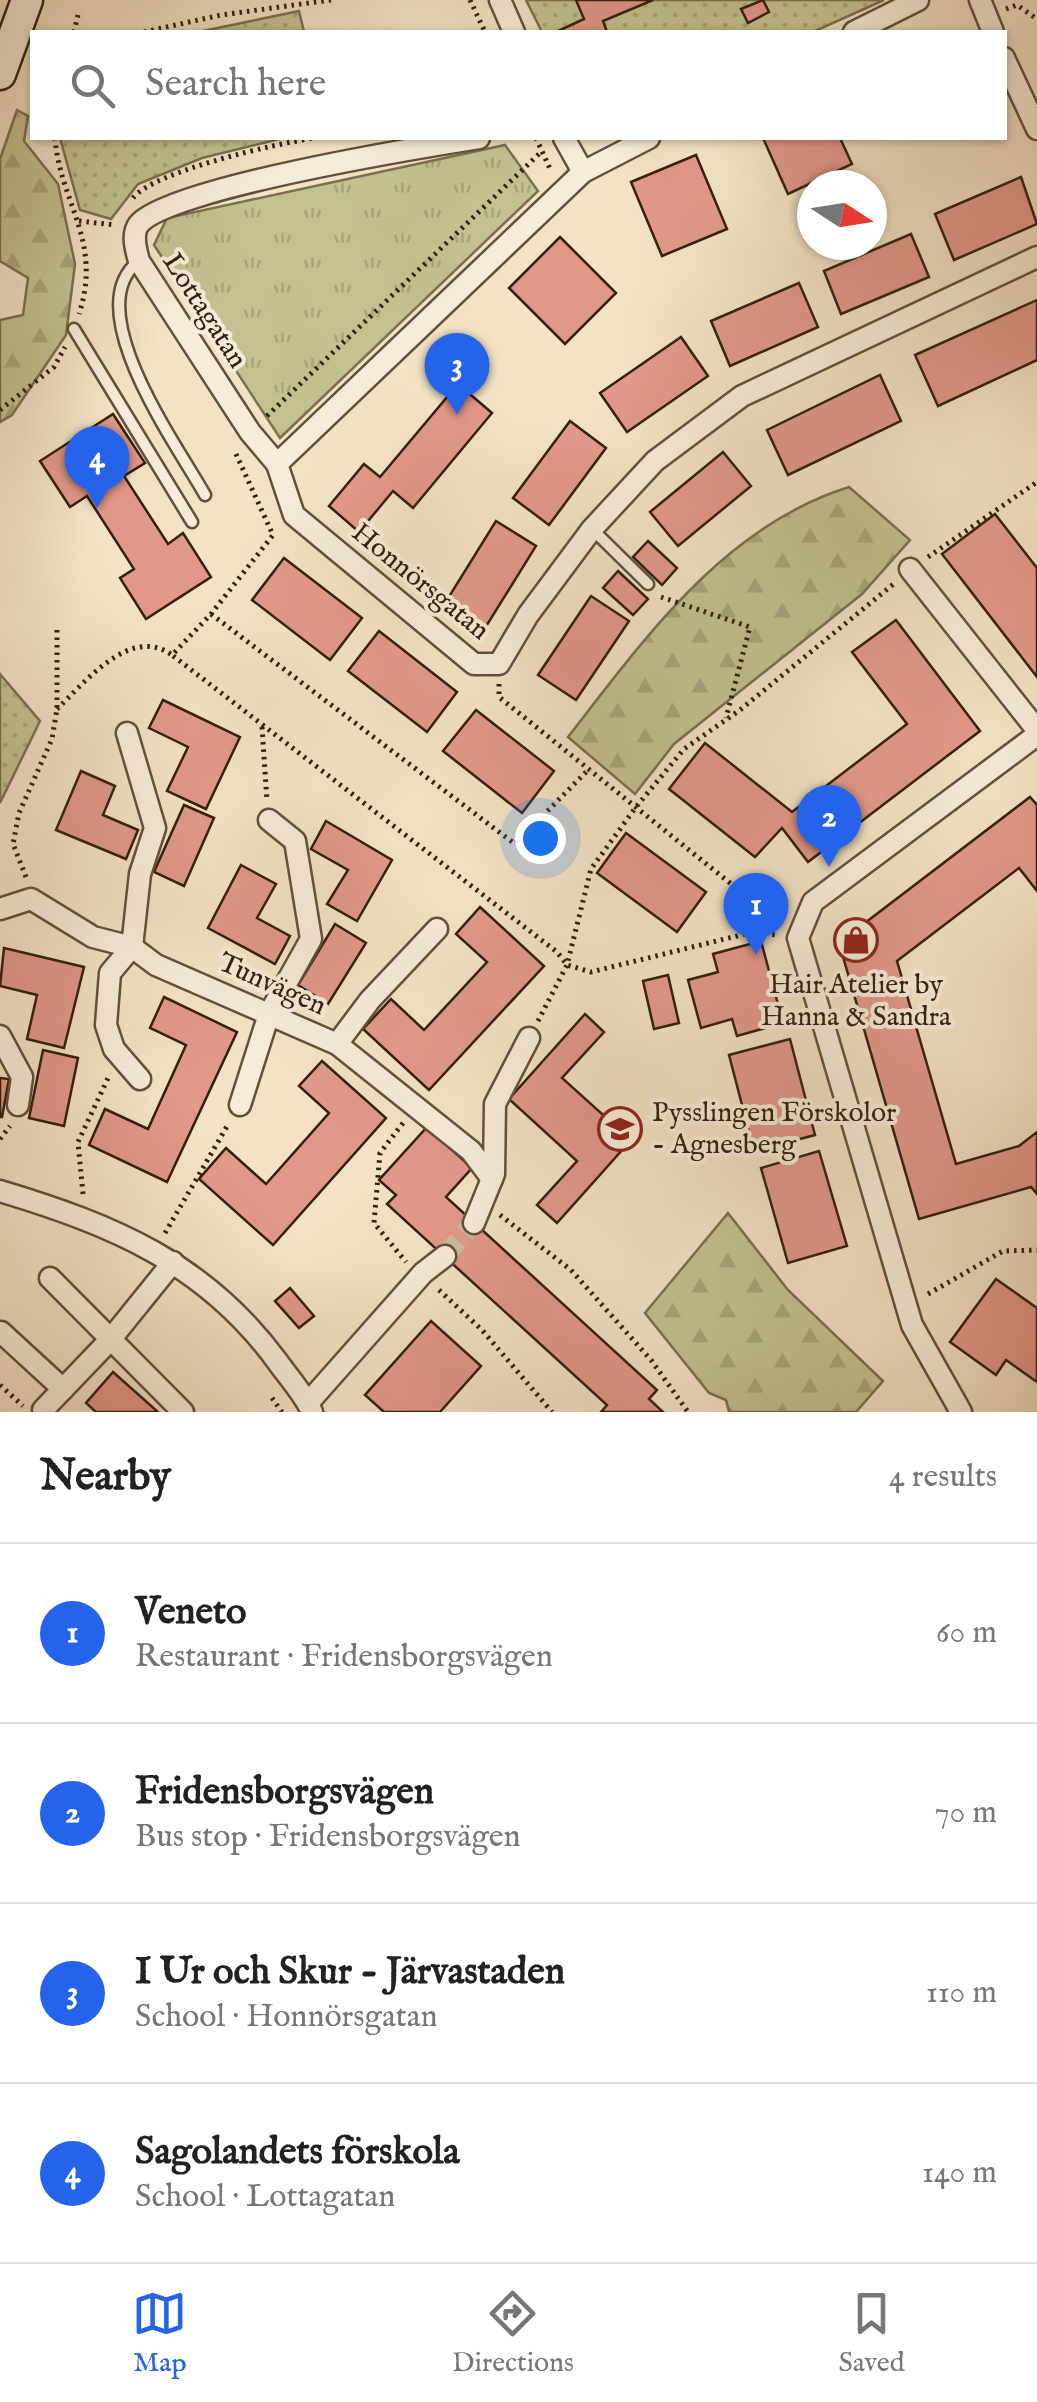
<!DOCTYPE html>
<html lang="en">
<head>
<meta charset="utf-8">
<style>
	body { margin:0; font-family:"IM FELL English",serif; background:#f6f6f6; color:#222 }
	.compass { position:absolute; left:797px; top:170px; width:90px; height:90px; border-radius:50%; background:#fff; box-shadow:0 2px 8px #0004; rotate:102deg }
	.you { position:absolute; left:540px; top:838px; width:35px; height:35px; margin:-25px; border:8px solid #fff; border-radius:50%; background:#1a73e8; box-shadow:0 0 0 15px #1a73e833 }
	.badge { display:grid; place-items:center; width:65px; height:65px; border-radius:50%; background:#2563eb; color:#fff; font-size:32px; font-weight:700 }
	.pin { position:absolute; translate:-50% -82px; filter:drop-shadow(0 2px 5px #0008) }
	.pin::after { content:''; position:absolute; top:52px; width:35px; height:30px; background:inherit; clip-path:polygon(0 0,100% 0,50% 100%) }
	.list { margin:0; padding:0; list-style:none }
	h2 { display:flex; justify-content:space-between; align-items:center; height:130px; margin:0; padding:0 40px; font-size:42px }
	h2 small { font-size:32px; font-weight:400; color:#767676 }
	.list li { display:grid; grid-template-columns:65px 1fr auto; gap:30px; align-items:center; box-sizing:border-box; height:180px; padding:0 40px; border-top:2px solid #e0e0e0 }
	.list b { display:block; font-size:38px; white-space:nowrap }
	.list p { margin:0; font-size:32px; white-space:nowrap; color:#767676 }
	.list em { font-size:32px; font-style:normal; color:#767676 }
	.icon { flex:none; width:55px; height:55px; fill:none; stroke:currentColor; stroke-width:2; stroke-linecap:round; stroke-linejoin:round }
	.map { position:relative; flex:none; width:1037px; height:1412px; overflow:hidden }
	.search { position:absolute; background:#fff; box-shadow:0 2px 8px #0004; left:30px; right:30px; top:30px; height:110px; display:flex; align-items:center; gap:25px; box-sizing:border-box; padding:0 35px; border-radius:0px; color:#767676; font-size:38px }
	.sheet { height:850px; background:#fff }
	nav { display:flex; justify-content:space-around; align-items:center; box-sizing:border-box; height:140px; border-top:2px solid #e0e0e0; background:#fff; font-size:28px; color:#767676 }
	nav a { display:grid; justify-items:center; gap:5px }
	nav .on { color:#2563eb }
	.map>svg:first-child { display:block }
	.grass { fill:url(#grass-dots); stroke:#7a704e; stroke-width:2.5 }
	.forest { fill:url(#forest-firs); stroke:#7a704e; stroke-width:2.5 }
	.park { fill:url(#park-tufts); stroke:#7a704e; stroke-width:2.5 }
	.building { fill:#e29889; stroke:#321f0d; stroke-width:2.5 }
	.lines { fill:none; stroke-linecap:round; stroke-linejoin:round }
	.street-tunnel { stroke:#ccbba0; stroke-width:20; stroke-dasharray:20 10; stroke-linecap:butt }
	.lane-casing { stroke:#62503b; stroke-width:15 }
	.street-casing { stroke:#62503b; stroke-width:25 }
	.secondary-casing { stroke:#321f0d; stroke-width:35 }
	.path { stroke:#321f0d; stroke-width:5; stroke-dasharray:2.5 5; stroke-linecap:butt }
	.lane { stroke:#f7ecd9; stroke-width:10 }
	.street { stroke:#f7ecd9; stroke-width:20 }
	.secondary { stroke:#f7ecd9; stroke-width:30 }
	.labels { text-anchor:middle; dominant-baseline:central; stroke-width:8; stroke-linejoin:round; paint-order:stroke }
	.street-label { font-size:28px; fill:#321f0d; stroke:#f7ecd9 }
	.poi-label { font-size:28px; fill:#321f0d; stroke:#f7ecd9 }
</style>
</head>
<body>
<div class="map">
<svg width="1037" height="1412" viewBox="0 0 1037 1412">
	<defs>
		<pattern id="grass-dots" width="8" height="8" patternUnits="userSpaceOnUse" patternTransform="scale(2.5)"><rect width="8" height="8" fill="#c3c190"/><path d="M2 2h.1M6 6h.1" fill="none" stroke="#a8a57b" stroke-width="1.8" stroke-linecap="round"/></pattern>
		<pattern id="forest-firs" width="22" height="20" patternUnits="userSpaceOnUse" patternTransform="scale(2.5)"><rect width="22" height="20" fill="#c3c190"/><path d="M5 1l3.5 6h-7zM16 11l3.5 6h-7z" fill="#a8a57b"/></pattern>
		<pattern id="park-tufts" width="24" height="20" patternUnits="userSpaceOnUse" patternTransform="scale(2.5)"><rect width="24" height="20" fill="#c3c190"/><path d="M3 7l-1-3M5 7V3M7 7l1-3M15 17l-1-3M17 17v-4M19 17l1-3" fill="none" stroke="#a8a57b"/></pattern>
	</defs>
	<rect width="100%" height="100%" fill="#f3e2c5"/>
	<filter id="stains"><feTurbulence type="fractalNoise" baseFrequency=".002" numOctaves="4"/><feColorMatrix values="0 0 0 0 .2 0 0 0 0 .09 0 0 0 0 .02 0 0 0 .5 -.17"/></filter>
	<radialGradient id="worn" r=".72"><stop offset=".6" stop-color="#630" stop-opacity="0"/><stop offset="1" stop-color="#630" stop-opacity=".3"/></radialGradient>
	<!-- grass -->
	<g class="grass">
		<polygon points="526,0 884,0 813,32 542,32"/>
		<polygon points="299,11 304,32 198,32"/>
		<polygon points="60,138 284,138 202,158 138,184 111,219 80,210"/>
		<polygon points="0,674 40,721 0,803"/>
	</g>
	<!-- forest -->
	<g class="forest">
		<polygon points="17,110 28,116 24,141 58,184 75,264 66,335 12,415 0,422 0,320 23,315 28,278 0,261 0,159"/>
		<path d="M849,487L910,540L862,594L674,744L635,794L568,737C645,638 724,526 849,487Z"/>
		<polygon points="728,1213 788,1290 883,1381 856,1412 729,1412 726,1400 709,1393 645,1313"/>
	</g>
	<!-- park -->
	<polygon class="park" points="505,145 538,191 280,438 154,245 167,218"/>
	<!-- building -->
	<g class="building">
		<polygon points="576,0 653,0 603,21 607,32 556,32 584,19"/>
		<polygon points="763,0 769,12 748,23 741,9"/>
		<polygon points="763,138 840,138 852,164 788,194"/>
		<polygon points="696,155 727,229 662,256 631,182"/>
		<polygon points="1021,177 1037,224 954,260 935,214"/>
		<polygon points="911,234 929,277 841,314 824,271"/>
		<polygon points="560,237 616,293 565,344 509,288"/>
		<polygon points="799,283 818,327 730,366 711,321"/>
		<polygon points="1037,300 1037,360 938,406 915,355"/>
		<polygon points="681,337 708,376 627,432 600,393"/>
		<polygon points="880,375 901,421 788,475 767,430"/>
		<polygon points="458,384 492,413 413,508 393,491 359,532 329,506 364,464 380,477"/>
		<polygon points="113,414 145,463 124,476 168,544 183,533 211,577 146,619 120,578 134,569 87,496 70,507 40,461"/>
		<polygon points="570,421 606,448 549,525 513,498"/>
		<polygon points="723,452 751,486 678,546 650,512"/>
		<polygon points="995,514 1037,568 1037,677 942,554"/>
		<polygon points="496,521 536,546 485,628 445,603"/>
		<polygon points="648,541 677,568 662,585 633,557"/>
		<polygon points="284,558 362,618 330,660 252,600"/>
		<polygon points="618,571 648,599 633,615 603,588"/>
		<polygon points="591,596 629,621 576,700 538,675"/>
		<polygon points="896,620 980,731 808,862 782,828 755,857 669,789 705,743 792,812 907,724 852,652"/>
		<polygon points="379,631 457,692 427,732 348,671"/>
		<polygon points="163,700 240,737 206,809 167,791 188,747 149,728"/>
		<polygon points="476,710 554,771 522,813 443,751"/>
		<polygon points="81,771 115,786 103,815 138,830 126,859 56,830"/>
		<polygon points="1030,797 1037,805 1037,891 1019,868 897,961 956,1164 1019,1146 1037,1132 1037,1194 1031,1187 919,1219 837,936 853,932"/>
		<polygon points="184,805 214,818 184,886 154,872"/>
		<polygon points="326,821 392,860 357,921 327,904 348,870 311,849"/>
		<polygon points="626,833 706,892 677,932 597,873"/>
		<polygon points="241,865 276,884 257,918 290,936 275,964 208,928"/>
		<polygon points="480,907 544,966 429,1090 363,1029 391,999 424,1030 487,962 456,934"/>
		<polygon points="335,924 366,943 328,1004 298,985"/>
		<polygon points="761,941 783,1023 737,1036 732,1019 701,1028 688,980 718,972 713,954"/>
		<polygon points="4,948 84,967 64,1048 27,1039 37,995 0,986"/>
		<polygon points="668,975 679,1023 654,1029 643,981"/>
		<polygon points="164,997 237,1032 167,1182 89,1145 105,1109 148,1129 186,1045 150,1028"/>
		<polygon points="585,1014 604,1032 562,1078 631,1140 557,1223 537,1205 577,1161 509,1099"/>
		<polygon points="790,1039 815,1135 754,1151 729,1055"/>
		<polygon points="43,1050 78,1058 64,1126 29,1118"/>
		<polygon points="322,1061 386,1118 273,1245 199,1179 226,1148 266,1184 329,1113 299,1086"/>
		<polygon points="0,1078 9,1079 2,1117 0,1117"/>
		<polygon points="427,1127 472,1168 446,1197 657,1390 649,1399 663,1412 601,1412 607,1405 387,1204 396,1195 379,1180"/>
		<polygon points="819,1151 847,1246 788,1263 761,1168"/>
		<polygon points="996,1279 1037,1308 1037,1382 1006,1360 996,1375 950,1342"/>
		<polygon points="290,1288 314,1316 299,1328 275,1301"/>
		<polygon points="431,1321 481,1366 440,1412 384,1412 365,1395"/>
		<polygon points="113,1372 158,1412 96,1412 86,1403"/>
	</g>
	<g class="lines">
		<!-- street-tunnel -->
		<polyline class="street-tunnel" points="445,1256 474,1223"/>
		<!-- lane casing -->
		<g class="lane-casing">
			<g id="lane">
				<path d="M139,261C77,308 177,445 205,495"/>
				<polyline points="74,329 192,522"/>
				<polyline points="592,529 648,584"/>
			</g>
		</g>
		<!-- street casing -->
		<g class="street-casing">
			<g id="street">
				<polyline points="500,0 514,32"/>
				<polyline points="980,0 993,32"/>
				<polyline points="854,32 918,0"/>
				<polyline points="1004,58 1037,129"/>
				<polyline points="564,138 583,172"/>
				<polyline points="649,138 583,172 277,464 294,515 474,664 499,664 528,615 592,529 655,461 742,396 1037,257"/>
				<path d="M277,464L250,432L139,261C136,250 131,234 139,224C169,188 422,147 479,138"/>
				<polyline points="910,569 1037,730"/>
				<polyline points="127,733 155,828 140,874 132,947 110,973 106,1025 114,1049 140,1079"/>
				<polyline points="0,909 31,899 93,937 132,947 156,965 337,1044 471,1151 492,1179"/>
				<polyline points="0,1036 22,1077 18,1105"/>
				<polyline points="337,1044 370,1000 437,929"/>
				<polyline points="240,1105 269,1014 311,939 295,841 269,820"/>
				<path d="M0,1191C113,1225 205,1263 277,1361C289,1378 304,1394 312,1412"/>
				<polyline points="474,1223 494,1174 495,1104 529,1038"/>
				<polyline points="50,1278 183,1412"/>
				<polyline points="1,1332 63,1389"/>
				<polyline points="308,1403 423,1273 445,1256"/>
				<polyline points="43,1410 110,1340 173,1262"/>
				<polyline points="961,1412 912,1325 798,938 813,902 1037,735"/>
			</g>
		</g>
		<!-- secondary casing -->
		<g class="secondary-casing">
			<polyline id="secondary" points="0,74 27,0"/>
		</g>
		<!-- path -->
		<g class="path">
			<polyline points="470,0 485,32"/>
			<polyline points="1006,9 1017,5 1037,19"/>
			<polyline points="74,32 78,15"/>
			<polyline points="144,32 221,15 331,0"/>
			<path d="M55,138C60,203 103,241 79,314"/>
			<polyline points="536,138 551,171"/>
			<path d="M133,198C154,171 276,144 313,138"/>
			<polyline points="79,221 115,225"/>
			<polyline points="0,410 54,367 65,347"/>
			<polyline points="267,416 542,151"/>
			<polyline points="236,454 273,535 211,614 172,655 557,952 567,965 591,972 753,932 776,935"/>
			<polyline points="928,557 1037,482"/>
			<polyline points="661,597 750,627 726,718"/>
			<polyline points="211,614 515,844 589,769"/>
			<polyline points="499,684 499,697 781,924"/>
			<path d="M57,709C86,681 131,625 172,655"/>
			<polyline points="262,727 267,801"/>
			<polyline points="26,877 13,844 19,813 52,739 57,709 57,626"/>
			<polyline points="538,1021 567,965 591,869 636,807 684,749 740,710 896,582"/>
			<polyline points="403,1123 380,1153 374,1223 406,1262"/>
			<polyline points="0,1139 10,1126"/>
			<polyline points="83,1194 78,1142 109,1076"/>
			<polyline points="500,1215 571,1270 651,1360 688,1412"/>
			<polyline points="165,1233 229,1123"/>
			<polyline points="439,1290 482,1330 552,1412"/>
			<polyline points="928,1294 1003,1251 1037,1250"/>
			<polyline points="0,1385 23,1406"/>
			<polyline points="272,1398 282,1412"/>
		</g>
		<!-- lane -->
		<use href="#lane" class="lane"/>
		<!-- street -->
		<use href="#street" class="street"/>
		<!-- secondary -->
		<use href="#secondary" class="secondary"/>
	</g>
	<!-- icons -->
	<defs>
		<g id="shop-ring" transform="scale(2.25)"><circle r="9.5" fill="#f7ecd9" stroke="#8f2418" stroke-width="1.5"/><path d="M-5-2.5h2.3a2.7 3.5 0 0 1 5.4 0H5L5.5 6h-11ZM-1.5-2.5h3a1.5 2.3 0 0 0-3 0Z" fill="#8f2418"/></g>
		<g id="school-ring" transform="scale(2.25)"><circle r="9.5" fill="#f7ecd9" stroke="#8f2418" stroke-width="1.5"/><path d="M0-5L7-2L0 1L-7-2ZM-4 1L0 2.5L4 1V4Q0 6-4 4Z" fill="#8f2418"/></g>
	</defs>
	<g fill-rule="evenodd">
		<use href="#shop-ring" x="856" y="940"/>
		<use href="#school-ring" x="620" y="1129"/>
	</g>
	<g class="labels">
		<!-- street labels -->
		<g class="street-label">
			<text transform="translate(204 311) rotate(57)">Lottagatan</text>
			<text transform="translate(420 582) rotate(39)">Honnörsgatan</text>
			<text transform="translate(272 985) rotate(24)">Tunvägen</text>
		</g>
		<!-- poi labels -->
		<g class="poi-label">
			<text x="856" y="985">Hair Atelier by<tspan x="856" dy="32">Hanna &amp; Sandra</tspan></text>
			<text x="652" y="1113" text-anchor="start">Pysslingen Förskolor<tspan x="652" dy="32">- Agnesberg</tspan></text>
		</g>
	</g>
	<rect width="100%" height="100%" filter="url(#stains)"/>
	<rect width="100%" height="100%" fill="url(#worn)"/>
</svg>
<svg class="compass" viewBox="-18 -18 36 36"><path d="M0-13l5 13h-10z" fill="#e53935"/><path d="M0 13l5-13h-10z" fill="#767676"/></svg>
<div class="you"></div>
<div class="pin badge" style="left:756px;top:955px">1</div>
<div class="pin badge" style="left:829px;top:867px">2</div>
<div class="pin badge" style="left:457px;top:415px">3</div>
<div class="pin badge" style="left:97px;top:508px">4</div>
<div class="search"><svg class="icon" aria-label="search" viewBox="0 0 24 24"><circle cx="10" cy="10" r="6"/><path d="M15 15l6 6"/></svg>Search here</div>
</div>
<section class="sheet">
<h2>Nearby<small>4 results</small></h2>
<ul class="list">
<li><span class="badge">1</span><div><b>Veneto</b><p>Restaurant · Fridensborgsvägen</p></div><em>60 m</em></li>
<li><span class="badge">2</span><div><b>Fridensborgsvägen</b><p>Bus stop · Fridensborgsvägen</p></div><em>70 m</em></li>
<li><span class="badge">3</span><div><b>I Ur och Skur - Järvastaden</b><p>School · Honnörsgatan</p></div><em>110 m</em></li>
<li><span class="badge">4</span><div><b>Sagolandets förskola</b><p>School · Lottagatan</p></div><em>140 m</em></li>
</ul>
</section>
<nav>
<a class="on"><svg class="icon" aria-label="map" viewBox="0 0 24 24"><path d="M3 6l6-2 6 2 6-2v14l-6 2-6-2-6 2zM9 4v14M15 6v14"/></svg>Map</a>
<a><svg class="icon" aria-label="directions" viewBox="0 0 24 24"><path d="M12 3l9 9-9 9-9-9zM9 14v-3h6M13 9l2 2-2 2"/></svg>Directions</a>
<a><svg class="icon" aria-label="saved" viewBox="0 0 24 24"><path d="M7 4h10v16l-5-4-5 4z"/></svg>Saved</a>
</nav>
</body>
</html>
